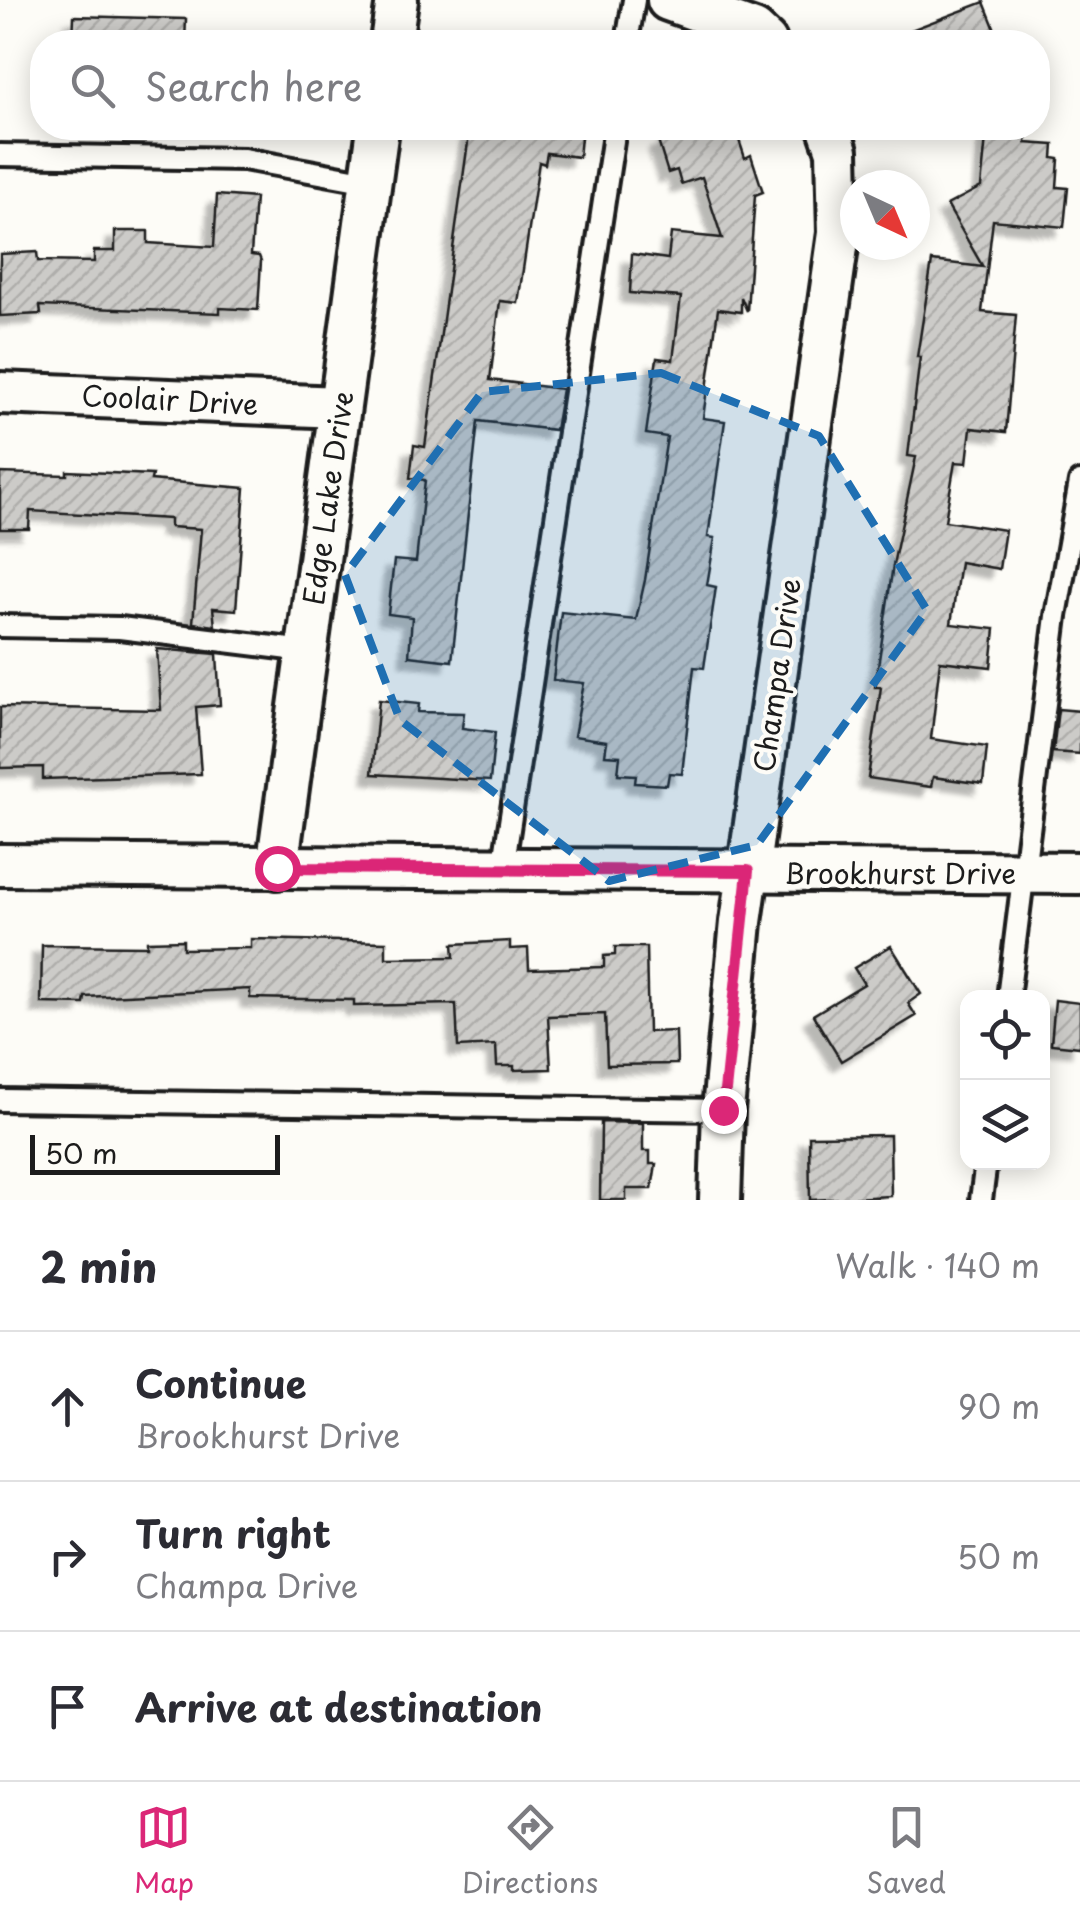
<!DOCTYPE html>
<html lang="en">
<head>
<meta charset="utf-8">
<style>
	body { margin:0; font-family:"Playpen Sans",sans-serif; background:#f7f7f7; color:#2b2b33 }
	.controls { position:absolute; right:30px; bottom:30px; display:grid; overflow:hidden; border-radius:20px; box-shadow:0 5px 25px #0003 }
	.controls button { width:90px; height:90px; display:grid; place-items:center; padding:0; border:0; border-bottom:2px solid #e1e1e2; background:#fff; color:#2b2b33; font:50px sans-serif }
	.compass { position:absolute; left:840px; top:170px; width:90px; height:90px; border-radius:50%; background:#fff; box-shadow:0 5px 25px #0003; rotate:136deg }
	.scale { position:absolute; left:30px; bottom:25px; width:250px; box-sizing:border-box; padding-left:10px; border:5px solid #1c1c1c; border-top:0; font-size:28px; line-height:35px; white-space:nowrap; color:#1c1c1c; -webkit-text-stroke:8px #fdfcf7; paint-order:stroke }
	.stop { position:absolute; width:30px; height:30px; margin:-22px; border:8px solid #db2777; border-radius:50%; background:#fff }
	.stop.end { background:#db2777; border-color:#fff; box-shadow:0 2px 10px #0008 }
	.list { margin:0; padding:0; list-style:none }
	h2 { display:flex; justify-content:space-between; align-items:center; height:130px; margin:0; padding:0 40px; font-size:42px }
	h2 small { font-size:32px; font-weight:400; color:#7c7c81 }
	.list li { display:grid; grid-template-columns:65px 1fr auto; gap:30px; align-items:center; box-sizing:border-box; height:150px; padding:0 40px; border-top:2px solid #e1e1e2 }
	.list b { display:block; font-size:38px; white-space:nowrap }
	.list p { margin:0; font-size:32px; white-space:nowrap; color:#7c7c81 }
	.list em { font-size:32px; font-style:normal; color:#7c7c81 }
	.icon { flex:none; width:55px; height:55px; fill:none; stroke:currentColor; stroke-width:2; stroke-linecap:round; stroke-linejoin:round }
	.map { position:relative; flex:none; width:1080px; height:1200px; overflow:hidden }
	.search { position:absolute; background:#fff; box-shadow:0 5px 25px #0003; left:30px; right:30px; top:30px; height:110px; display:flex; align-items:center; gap:25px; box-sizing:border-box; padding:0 35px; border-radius:40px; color:#7c7c81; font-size:38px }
	.sheet { height:580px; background:#fff }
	nav { display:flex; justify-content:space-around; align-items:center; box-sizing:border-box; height:140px; border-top:2px solid #e1e1e2; background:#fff; font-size:28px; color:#7c7c81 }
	nav a { display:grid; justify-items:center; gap:5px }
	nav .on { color:#db2777 }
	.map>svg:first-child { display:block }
	.building { fill:url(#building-hatch); stroke:#1c1c1c; stroke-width:2.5; filter:url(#shadow) }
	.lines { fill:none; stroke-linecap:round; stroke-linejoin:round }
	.lane-casing { stroke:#1c1c1c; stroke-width:28 }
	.street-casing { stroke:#1c1c1c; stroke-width:48 }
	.lane { stroke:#fdfcf7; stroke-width:20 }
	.street { stroke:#fdfcf7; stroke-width:40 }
	.route { stroke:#db2777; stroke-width:12 }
	.marked { fill:#1f6fb2; fill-opacity:0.2; stroke:#1f6fb2; stroke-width:8; stroke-dasharray:20 12; stroke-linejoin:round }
	.labels { text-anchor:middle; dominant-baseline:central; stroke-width:8; stroke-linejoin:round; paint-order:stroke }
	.street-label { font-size:28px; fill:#1c1c1c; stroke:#fdfcf7 }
</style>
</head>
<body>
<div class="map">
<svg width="1080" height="1200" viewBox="0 0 1080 1200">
	<defs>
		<pattern id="building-hatch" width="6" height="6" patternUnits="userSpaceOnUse" patternTransform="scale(2.5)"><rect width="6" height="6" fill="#cccbc8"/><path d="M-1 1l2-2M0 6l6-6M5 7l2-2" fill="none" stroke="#afaeab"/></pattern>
		<filter id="shadow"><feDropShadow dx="-9" dy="9" stdDeviation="2.5" flood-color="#0004"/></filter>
	</defs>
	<rect width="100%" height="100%" fill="#fdfcf7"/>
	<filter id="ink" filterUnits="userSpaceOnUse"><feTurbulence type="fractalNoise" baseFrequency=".01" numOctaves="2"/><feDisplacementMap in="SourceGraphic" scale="20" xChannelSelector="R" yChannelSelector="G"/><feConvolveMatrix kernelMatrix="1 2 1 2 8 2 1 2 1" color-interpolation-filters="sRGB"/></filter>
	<g filter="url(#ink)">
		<!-- building -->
		<g class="building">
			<polygon points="984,2 1000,42 886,42 885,40"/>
			<polygon points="74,16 186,19 185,42 73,42"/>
			<polygon points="470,128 582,128 579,157 547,153 545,164 539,162 518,303 500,301 490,380 562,389 555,430 478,421 452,661 409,656 412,617 388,614 394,560 416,562 425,480 410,478 414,445 425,447"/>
			<polygon points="666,128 735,128 745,158 751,155 763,192 755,195 747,311 741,297 741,312 718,309 703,418 725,421 708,537 715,538 707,585 716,587 704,668 694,667 682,774 669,773 667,785 635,783 636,775 618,774 620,756 605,755 607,741 574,736 584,683 553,680 561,612 636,620 645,580 667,437 646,434 657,358 673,360 681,297 630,293 632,254 668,259 671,233 722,238 702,177 681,184 677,170 668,173 658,141 669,137"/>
			<polygon points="987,128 1027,132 1026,143 1054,145 1053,158 1059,159 1057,187 1068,188 1064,227 993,220 982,312 1016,315 1006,432 971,428 967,463 955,462 945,521 1005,530 999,569 960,562 951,624 995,629 991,667 940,661 931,739 987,747 983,784 933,777 931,787 868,778 881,687 875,687 893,565 916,457 908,456 920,357 917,357 932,261 983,267 947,205 981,187"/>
			<polygon points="217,195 255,198 251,255 259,256 261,261 258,310 220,308 220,313 40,306 41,314 0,316 0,254 37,252 38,261 94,262 94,251 115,251 115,231 148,231 148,243 214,247"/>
			<polygon points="67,471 152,475 151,480 245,488 236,610 213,608 215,626 193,623 201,529 170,527 170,519 30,511 29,529 0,529 0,473 67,475"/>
			<polygon points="157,649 217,654 220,705 196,707 201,774 43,779 43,767 0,768 0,707 161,710"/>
			<polygon points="379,700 419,704 418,712 464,713 462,728 495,732 490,781 372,774"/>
			<polygon points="1058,709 1080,711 1080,754 1053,752"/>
			<polygon points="251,939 386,942 386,958 454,957 453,944 510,941 510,949 528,948 529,969 604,967 604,956 615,955 615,947 646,947 648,1032 676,1031 677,1064 607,1065 605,1014 548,1016 551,1069 514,1070 514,1066 497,1066 496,1045 458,1047 456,1004 354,1006 354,1000 250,998 250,989 85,997 84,1004 41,1003 42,945 147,946 147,941 183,940 183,949 251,948"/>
			<polygon points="891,946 921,994 908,1003 916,1016 841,1061 813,1015 864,984 854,968"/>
			<polygon points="1055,1000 1080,1003 1080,1047 1051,1044"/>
			<polygon points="601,1122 643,1123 643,1151 650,1151 650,1164 656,1164 652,1189 626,1189 626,1200 600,1200"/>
			<polygon points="890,1135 891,1196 810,1200 809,1136"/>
		</g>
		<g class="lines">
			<!-- lane casing -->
			<g class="lane-casing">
				<g id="lane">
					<polyline points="627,42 634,0"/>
					<polyline points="0,155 244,159 369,182"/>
					<polyline points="0,626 120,628 306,651"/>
					<polyline points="503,869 615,128"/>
					<polyline points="1008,998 1056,616 1080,482"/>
					<polyline points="0,1100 723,1110"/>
					<polyline points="981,1200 986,1162"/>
				</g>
			</g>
			<!-- street casing -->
			<g class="street-casing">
				<g id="street">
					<polyline points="668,0 754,31 766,42"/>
					<polyline points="391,42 397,0"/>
					<polyline points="0,393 339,407"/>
					<polyline points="0,865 1080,873"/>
					<polyline points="277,868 378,128"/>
					<polyline points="720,1200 723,1110 741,922 839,233 837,151 829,128"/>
				</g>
			</g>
			<!-- lane -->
			<use href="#lane" class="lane"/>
			<!-- street -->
			<use href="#street" class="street"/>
		</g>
	</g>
	<g class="lines" filter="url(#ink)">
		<!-- route -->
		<polyline class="route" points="277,868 748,871 723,1110"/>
	</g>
	<!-- marked area -->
	<path class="marked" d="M661,373L819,436L927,610L757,845L609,881L400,720L345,575L482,392Z"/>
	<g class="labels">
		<!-- street labels -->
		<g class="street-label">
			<text transform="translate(170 399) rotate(3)">Coolair Drive</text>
			<text transform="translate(327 498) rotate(-82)">Edge Lake Drive</text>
			<text transform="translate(776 675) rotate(-82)">Champa Drive</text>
			<text x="900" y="872">Brookhurst Drive</text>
		</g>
	</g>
</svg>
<div class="controls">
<button><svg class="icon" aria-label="locate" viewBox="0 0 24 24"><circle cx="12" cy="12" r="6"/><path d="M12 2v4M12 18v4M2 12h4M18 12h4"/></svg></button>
<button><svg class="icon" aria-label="layers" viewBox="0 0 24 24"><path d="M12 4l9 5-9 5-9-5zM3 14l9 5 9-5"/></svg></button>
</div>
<svg class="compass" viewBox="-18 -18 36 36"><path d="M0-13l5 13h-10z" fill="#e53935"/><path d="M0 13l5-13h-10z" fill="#7c7c81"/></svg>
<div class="scale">50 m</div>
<div class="stop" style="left:277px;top:868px"></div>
<div class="stop end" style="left:723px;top:1110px"></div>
<div class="search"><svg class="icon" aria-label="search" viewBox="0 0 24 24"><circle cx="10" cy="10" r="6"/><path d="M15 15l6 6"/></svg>Search here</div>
</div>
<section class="sheet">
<h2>2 min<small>Walk · 140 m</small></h2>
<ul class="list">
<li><svg class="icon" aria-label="ahead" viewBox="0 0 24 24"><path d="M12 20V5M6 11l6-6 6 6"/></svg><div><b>Continue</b><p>Brookhurst Drive</p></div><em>90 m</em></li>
<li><svg class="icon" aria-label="right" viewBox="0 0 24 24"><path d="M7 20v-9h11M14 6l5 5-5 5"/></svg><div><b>Turn right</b><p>Champa Drive</p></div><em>50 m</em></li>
<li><svg class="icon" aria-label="arrive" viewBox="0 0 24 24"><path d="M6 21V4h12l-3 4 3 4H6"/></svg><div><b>Arrive at destination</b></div></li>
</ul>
</section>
<nav>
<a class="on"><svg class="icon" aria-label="map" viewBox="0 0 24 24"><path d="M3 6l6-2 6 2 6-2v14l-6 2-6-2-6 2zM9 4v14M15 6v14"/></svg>Map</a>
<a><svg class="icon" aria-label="directions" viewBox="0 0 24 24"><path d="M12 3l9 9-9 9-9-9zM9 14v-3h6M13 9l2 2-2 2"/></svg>Directions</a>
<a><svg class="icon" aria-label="saved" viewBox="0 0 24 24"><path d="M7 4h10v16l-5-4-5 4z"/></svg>Saved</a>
</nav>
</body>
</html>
